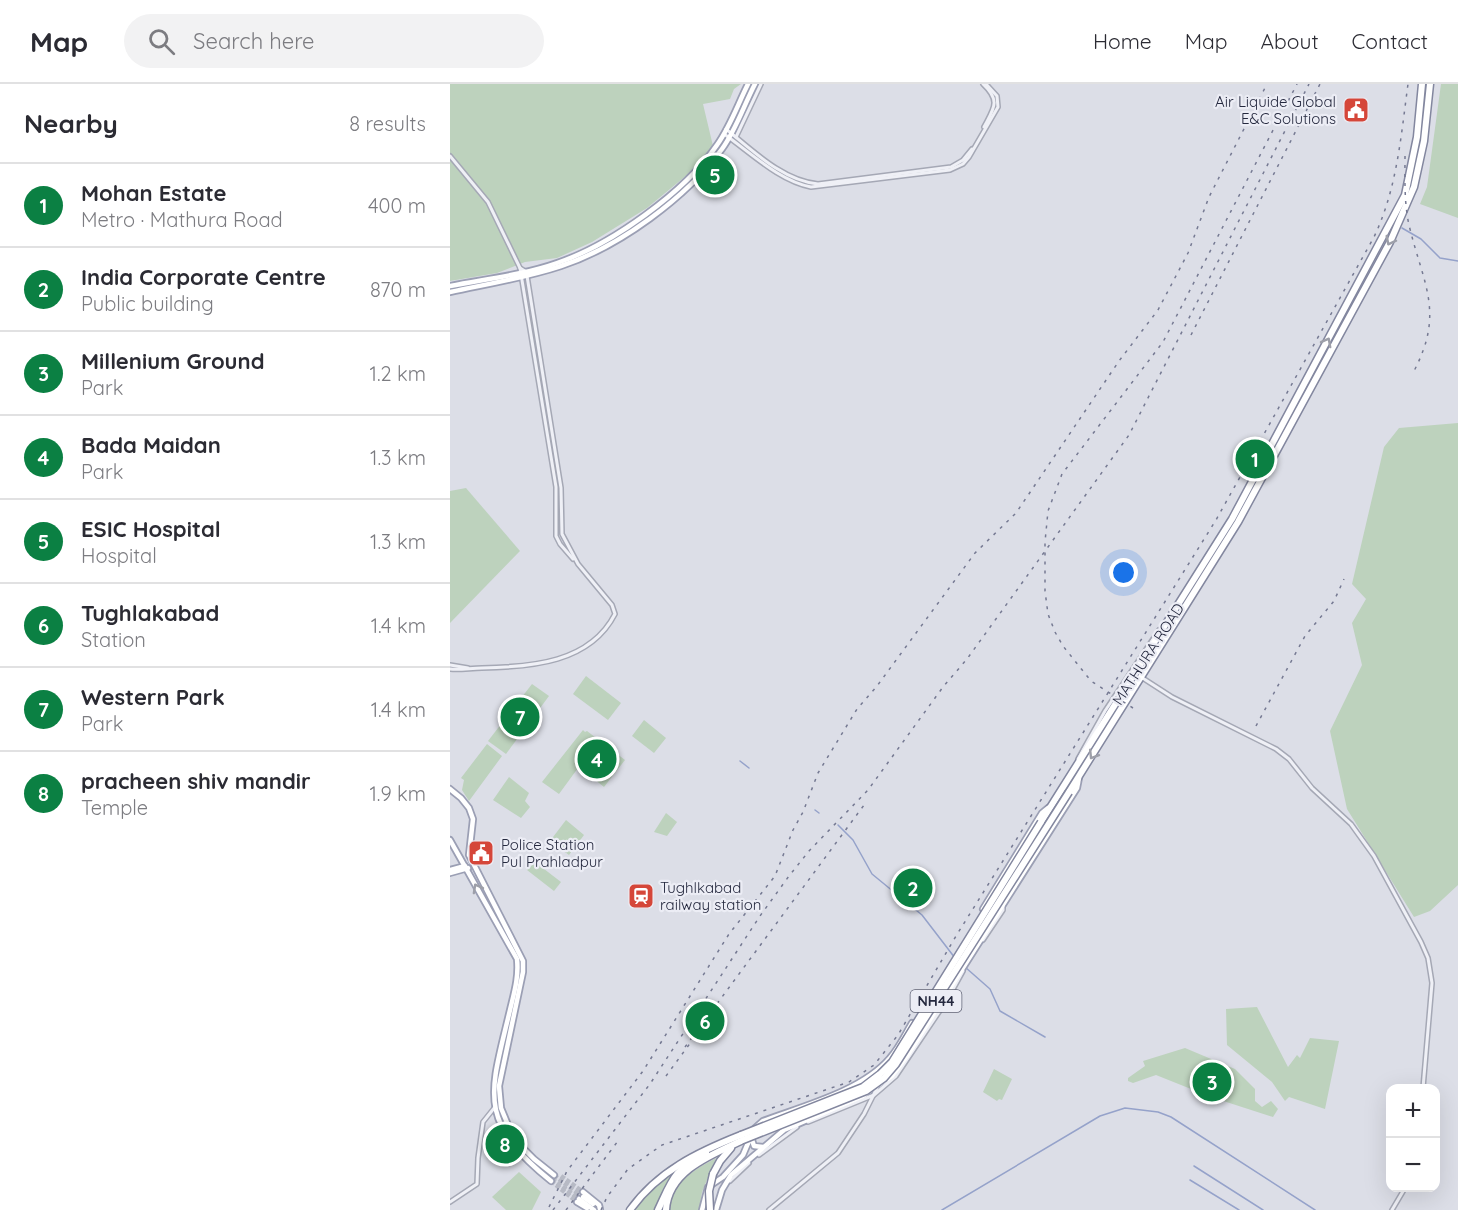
<!DOCTYPE html>
<html lang="en">
<head>
<meta charset="utf-8">
<style>
	body { margin:0; font-family:Quicksand,sans-serif; background:#f2f2f3; color:#2b2b33 }
	.controls { position:absolute; right:18px; bottom:18px; display:grid; overflow:hidden; border-radius:12px; box-shadow:0 6px 24px #0002 }
	.controls button { width:54px; height:54px; display:grid; place-items:center; padding:0; border:0; border-bottom:2px solid #e1e1e2; background:#fff; color:#2b2b33; font:30px sans-serif }
	.you { position:absolute; left:674px; top:489px; width:21px; height:21px; margin:-15px; border:4px solid #fff; border-radius:50%; background:#1a73e8; box-shadow:0 0 0 9px #1a73e833 }
	.badge { display:grid; place-items:center; width:39px; height:39px; border-radius:50%; background:#0b8043; color:#fff; font-size:20px; font-weight:700 }
	.pin { position:absolute; translate:-50% -50%; border:3px solid #fff; box-shadow:0 2px 6px #0006 }
	.list { margin:0; padding:0; list-style:none }
	h2 { display:flex; justify-content:space-between; align-items:center; height:78px; margin:0; padding:0 24px; font-size:26px }
	h2 small { font-size:20px; font-weight:400; color:#7c7c81 }
	.list li { display:grid; grid-template-columns:39px 1fr auto; gap:18px; align-items:center; box-sizing:border-box; height:84px; padding:0 24px; border-top:2px solid #e1e1e2 }
	.list b { display:block; font-size:22px; white-space:nowrap }
	.list p { margin:0; font-size:20px; white-space:nowrap; color:#7c7c81 }
	.list em { font-size:20px; font-style:normal; color:#7c7c81 }
	.icon { flex:none; width:33px; height:33px; fill:none; stroke:currentColor; stroke-width:2; stroke-linecap:round; stroke-linejoin:round }
	.map { position:relative; flex:none; width:1008px; height:1126px; overflow:hidden }
	header { display:flex; align-items:center; gap:36px; box-sizing:border-box; height:84px; padding:0 30px; background:#fff; border-bottom:2px solid #e1e1e2 }
	header strong { font-size:28px }
	nav { display:flex; gap:33px; margin-inline-start:auto; font-size:21px }
	.search { width:420px; height:54px; background:#f2f2f3; display:flex; align-items:center; gap:15px; box-sizing:border-box; padding:0 21px; border-radius:33px; color:#7c7c81; font-size:22px }
	main { display:flex }
	aside { flex:1; background:#fff }
	.map>svg:first-child { display:block }
	.green { fill:#bdd2bd }
	.lines { fill:none; stroke-linecap:round; stroke-linejoin:round }
	.stream { stroke:#95a2ca; stroke-width:1.5 }
	.major-tunnel { stroke:#b7bac5; stroke-width:4.5; stroke-dasharray:4.5 2; stroke-linecap:butt }
	.minor-casing { stroke:#a5a8b5; stroke-width:6 }
	.major-casing { stroke:#9b9fb4; stroke-width:8 }
	.highway-casing { stroke:#83879f; stroke-width:9 }
	.minor { stroke:#eff0f6; stroke-width:3 }
	.major { stroke:#fff; stroke-width:4.5 }
	.highway { stroke:#fff; stroke-width:6 }
	.rail { stroke:#757992; stroke-width:1.5; stroke-dasharray:3 6; stroke-linecap:butt }
	.highway-bridge-casing { stroke:#83879f; stroke-width:9; stroke-linecap:butt }
	.highway-bridge { stroke:#fff; stroke-width:6 }
	.oneway { stroke:#9d9fa9 }
	.labels { text-anchor:middle; dominant-baseline:central; stroke-width:4.5; stroke-linejoin:round; paint-order:stroke }
	.shield { fill:#ecedf5; stroke:#616476; stroke-width:1.5 }
	.shield-label { font-size:14px; font-weight:bold; fill:#25293f }
	.poi-label { font-size:15px; fill:#25293f; stroke:#ecedf5; text-anchor:start }
	.street-label { font-size:15px; fill:#25293f; stroke:#ecedf5 }
</style>
</head>
<body>
<header>
<strong>Map</strong>
<div class="search"><svg class="icon" aria-label="search" viewBox="0 0 24 24"><circle cx="10" cy="10" r="6"/><path d="M15 15l6 6"/></svg>Search here</div>
<nav><a>Home</a><a>Map</a><a>About</a><a>Contact</a></nav>
</header>
<main>
<aside>
<h2>Nearby<small>8 results</small></h2>
<ul class="list">
<li><span class="badge">1</span><div><b>Mohan Estate</b><p>Metro · Mathura Road</p></div><em>400 m</em></li>
<li><span class="badge">2</span><div><b>India Corporate Centre</b><p>Public building</p></div><em>870 m</em></li>
<li><span class="badge">3</span><div><b>Millenium Ground</b><p>Park</p></div><em>1.2 km</em></li>
<li><span class="badge">4</span><div><b>Bada Maidan</b><p>Park</p></div><em>1.3 km</em></li>
<li><span class="badge">5</span><div><b>ESIC Hospital</b><p>Hospital</p></div><em>1.3 km</em></li>
<li><span class="badge">6</span><div><b>Tughlakabad</b><p>Station</p></div><em>1.4 km</em></li>
<li><span class="badge">7</span><div><b>Western Park</b><p>Park</p></div><em>1.4 km</em></li>
<li><span class="badge">8</span><div><b>pracheen shiv mandir</b><p>Temple</p></div><em>1.9 km</em></li>
</ul>
</aside>
<div class="map">
<svg width="1008" height="1126" viewBox="0 0 1008 1126">
	<rect width="100%" height="100%" fill="#dcdee7"/>
	<!-- green -->
	<g class="green">
		<polygon points="0,0 291,0 284,5 280,15 253,20 263,62 237,91 197,124 142,158 107,174 75,178 47,189 0,197"/>
		<polygon points="991,0 1008,0 1008,134 970,120 977,103"/>
		<polygon points="1008,339 1008,801 980,827 964,833 897,725 880,647 912,581 902,539 916,515 902,500 934,363 949,344"/>
		<polygon points="16,404 70,467 0,539 0,407"/>
		<polygon points="136,592 171,619 158,636 123,610"/>
		<polygon points="82,600 99,612 56,670 38,657"/>
		<polygon points="194,636 216,654 204,669 182,652"/>
		<polygon points="133,646 135,648 137,647 175,676 154,703 127,681 128,684 109,710 92,698"/>
		<polygon points="37,660 52,672 19,717 12,706 14,696 11,694"/>
		<polygon points="59,693 79,709 75,717 80,723 71,734 43,716"/>
		<polygon points="216,729 227,738 217,752 204,748"/>
		<polygon points="116,736 134,751 119,771 100,757"/>
		<polygon points="85,778 111,798 104,807 77,786"/>
		<polygon points="807,923 838,983 847,971 850,974 860,954 889,957 875,1025 839,1013 835,1017 822,998 777,961 776,925"/>
		<polygon points="735,964 785,985 805,1005 805,1017 812,1023 821,1017 828,1025 823,1033 761,1013 706,991 683,999 678,997 678,994 695,982 693,977"/>
		<polygon points="544,985 562,995 552,1016 549,1015 547,1017 533,1008"/>
		<path d="M266,1074L252,1108L249,1126H210L212,1123L218,1124C226,1096 242,1087 266,1074Z"/>
		<polygon points="223,1087 206,1126 185,1126 198,1110"/>
		<polygon points="69,1088 91,1108 82,1126 56,1126 42,1113"/>
	</g>
	<g class="lines">
		<!-- stream -->
		<g class="stream">
			<polyline points="952,144 971,155 990,174 1008,177"/>
			<polyline points="290,677 299,684"/>
			<polyline points="365,726 369,729"/>
			<polyline points="388,741 403,756 422,790 472,831 505,874"/>
			<polyline points="515,883 540,905 550,927 595,953"/>
			<polyline points="744,1082 813,1126"/>
			<polyline points="740,1096 789,1126"/>
			<polyline points="492,1126 650,1032 675,1024 708,1028 721,1033 865,1126"/>
		</g>
		<!-- major-tunnel -->
		<g class="major-tunnel">
			<polyline points="104,1091 133,1113"/>
			<polyline points="111,1092 133,1108"/>
			<polyline points="102,1095 129,1115"/>
			<polyline points="101,1097 127,1118"/>
		</g>
		<!-- minor casing -->
		<g class="minor-casing">
			<g id="minor">
				<path d="M533,0C551,17 544,24 534,43"/>
				<path d="M276,45C302,66 333,97 368,100L501,83L513,76L522,65"/>
				<path d="M274,50C300,68 329,97 361,103L500,86L513,80L519,73L548,23L547,12L536,0"/>
				<polyline points="286,53 311,0"/>
				<polyline points="0,72 38,118 70,184 106,403 106,452 110,460 123,475"/>
				<polyline points="0,581 18,584"/>
				<path d="M0,585C11,586 21,584 32,584C81,583 140,579 165,530L162,521L128,480L112,450L111,404L77,192L75,187L70,184"/>
				<polyline points="691,593 722,613 826,665 839,675 862,704 901,740 924,772 971,858 978,874 982,899 973,1004"/>
				<polyline points="628,675 655,627 709,546"/>
				<polyline points="533,856 553,826 553,822"/>
				<polyline points="358,1038 424,1011 446,992 497,916 513,887"/>
				<polyline points="309,1071 347,1043"/>
				<polyline points="280,1097 299,1079"/>
				<polyline points="0,1118 27,1100 28,1074 33,1038 45,1023"/>
				<polyline points="319,1126 388,1069 414,1030 427,1004"/>
				<polyline points="942,1126 955,1104"/>
			</g>
		</g>
		<!-- major casing -->
		<g class="major-casing">
			<g id="major">
				<path d="M0,202C35,195 73,191 107,179C161,161 235,108 267,61C280,43 288,20 298,0"/>
				<path d="M0,208C37,200 75,194 111,182C169,163 236,114 272,65C286,46 294,21 305,0"/>
				<polyline points="0,705 11,714 19,724 23,735 19,771 73,877 73,888 49,1002 51,1024 58,1041 68,1059 84,1075 104,1091"/>
				<path d="M0,756L67,875C69,893 64,909 60,926C40,1010 26,1036 101,1097"/>
				<polyline points="0,786 15,782"/>
				<polyline points="0,789 18,784"/>
				<polyline points="533,825 592,729 598,724"/>
				<polyline points="301,1053 304,1062 313,1063"/>
				<polyline points="133,1108 149,1121 150,1125"/>
				<polyline points="133,1113 143,1120"/>
				<polyline points="129,1115 144,1126"/>
				<polyline points="127,1118 137,1124"/>
				<path d="M252,1126L258,1103L273,1093L293,1071L304,1045L313,1037C353,1022 412,1007 440,974C449,964 455,951 462,939"/>
				<polyline points="266,1126 272,1106 281,1091 334,1046 413,1012 442,992 457,972 627,704 629,694"/>
			</g>
		</g>
		<!-- highway casing -->
		<g class="highway-casing">
			<g id="highway">
				<polyline points="619,708 788,438 940,158 964,103 974,57 980,0"/>
				<polyline points="591,738 782,435 955,111 967,53 972,0"/>
				<polyline points="263,1090 270,1077 281,1064"/>
				<path d="M180,1126C208,1087 248,1068 291,1051"/>
				<path d="M208,1126C223,1094 223,1087 256,1069"/>
				<path d="M216,1126C218,1087 261,1071 291,1057"/>
			</g>
		</g>
		<!-- minor -->
		<use href="#minor" class="minor"/>
		<!-- major -->
		<use href="#major" class="major"/>
		<!-- highway -->
		<use href="#highway" class="highway"/>
		<!-- rail -->
		<g class="rail">
			<path d="M955,72C955,95 954,118 959,141C973,200 995,228 964,287"/>
			<polyline points="741,251 870,0"/>
			<polyline points="683,624 641,597 613,562 605,548 598,530 595,507 595,458 598,427 612,390 713,258 847,0"/>
			<polyline points="806,642 855,552 884,517 894,495"/>
			<polyline points="235,963 417,717"/>
			<polyline points="216,992 241,958"/>
			<polyline points="99,1123 117,1087 193,987 279,850 325,792 343,746 353,728 368,689 407,625 427,602 525,469 566,429 669,277 708,226 738,169 759,113 817,0"/>
			<polyline points="103,1126 200,1000 310,832 339,792 359,767 418,706 493,603 517,575 679,351 859,0"/>
			<polyline points="116,1126 168,1057"/>
			<path d="M151,1126L157,1113L178,1085L212,1061L399,998L424,981L448,951L506,852L766,436L924,153C947,105 951,52 958,0"/>
		</g>
		<!-- highway-bridge casing -->
		<g class="highway-bridge-casing">
			<g id="highway-bridge">
				<polyline points="291,1051 413,1003 430,990 442,978 591,738"/>
				<polyline points="293,1056 416,1007 434,994 446,980 619,708"/>
				<polyline points="260,1126 259,1107 263,1090"/>
			</g>
		</g>
		<!-- highway-bridge -->
		<use href="#highway-bridge" class="highway-bridge"/>
	</g>
	<!-- one-way arrows -->
	<defs><path id="oneway-chevron" d="M-2-3.5L2.5 0L-2 3.5" fill="none" stroke-width="1.6" stroke-linecap="round" stroke-linejoin="round" transform="scale(1.5)"/></defs>
	<g class="oneway">
		<use href="#oneway-chevron" transform="translate(940 157) rotate(117)"/>
		<use href="#oneway-chevron" transform="translate(877 258) rotate(-62)"/>
		<use href="#oneway-chevron" transform="translate(643 671) rotate(122)"/>
		<use href="#oneway-chevron" transform="translate(27 804) rotate(-119)"/>
	</g>
	<!-- icons -->
	<defs>
		<g id="civic-square" transform="scale(1.35)"><rect x="-9" y="-9" width="18" height="18" rx="4" fill="#d54639" stroke="#ecedf5"/><path d="M-.6-6.5H3V-4.5H.6V-3L4-1V1h2V6H-6V1h2V-1L-.6-3ZM-1.2 2.5V6h2.4V2.5Z" fill="#fff"/></g>
		<g id="station-square" transform="scale(1.35)"><rect x="-9" y="-9" width="18" height="18" rx="4" fill="#d54639" stroke="#ecedf5"/><path d="M-3-6H3Q5-6 5-4V2Q5 4 3 4L4.5 6H3L1.5 4h-3L-3 6H-4.5L-3 4Q-5 4-5 2V-4Q-5-6-3-6ZM-3.5-4v3h7v-3ZM-3.5 1v1.5H-2V1ZM2 1v1.5H3.5V1Z" fill="#fff"/></g>
	</defs>
	<g fill-rule="evenodd">
		<use href="#civic-square" x="906" y="26"/>
		<use href="#civic-square" x="31" y="769"/>
		<use href="#station-square" x="191" y="812"/>
	</g>
	<g class="labels">
		<!-- shield labels -->
		<rect class="shield" x="460.5" y="906" width="51" height="22" rx="4.5"/>
		<g class="shield-label">
			<text x="486" y="917">NH44</text>
		</g>
		<!-- poi labels -->
		<g class="poi-label">
			<text x="886" y="17" text-anchor="end">Air Liquide Global<tspan x="886" dy="17">E&amp;C Solutions</tspan></text>
			<text x="51" y="760">Police Station<tspan x="51" dy="17">Pul Prahladpur</tspan></text>
			<text x="210" y="803">Tughlkabad<tspan x="210" dy="17">railway station</tspan></text>
		</g>
		<!-- street labels -->
		<g class="street-label">
			<text transform="translate(698 570) rotate(-57)">MATHURA ROAD</text>
		</g>
	</g>
</svg>
<div class="controls">
<button>+</button>
<button>−</button>
</div>
<div class="you"></div>
<div class="pin badge" style="left:805px;top:375px">1</div>
<div class="pin badge" style="left:463px;top:804px">2</div>
<div class="pin badge" style="left:762px;top:998px">3</div>
<div class="pin badge" style="left:147px;top:675px">4</div>
<div class="pin badge" style="left:265px;top:91px">5</div>
<div class="pin badge" style="left:255px;top:937px">6</div>
<div class="pin badge" style="left:70px;top:633px">7</div>
<div class="pin badge" style="left:55px;top:1060px">8</div>
</div>
</main>
</body>
</html>
